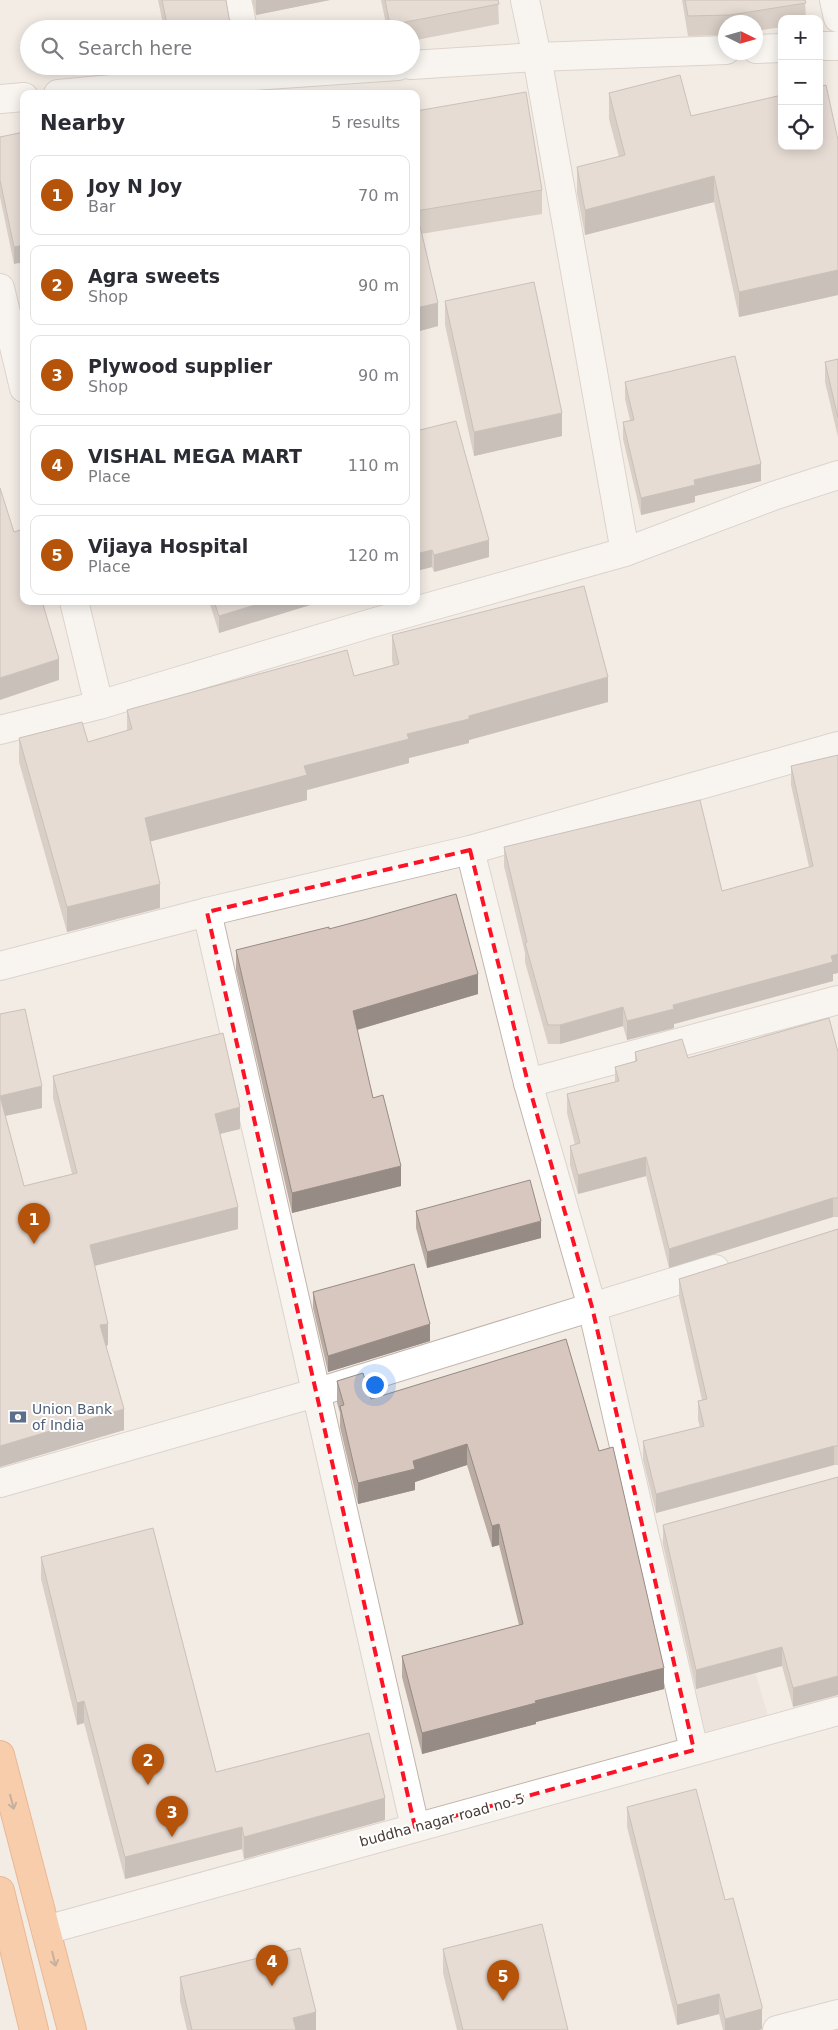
<!DOCTYPE html>
<html lang="en">
<head>
<meta charset="utf-8">
<style>
	body { margin:0; font-family:"DejaVu Sans",sans-serif; background:#f7f7f7; color:#2b2b33 }
	.controls { position:absolute; right:15px; top:15px; display:grid; overflow:hidden; border-radius:10px; box-shadow:0 2px 12px #0003 }
	.controls button { width:45px; height:45px; display:grid; place-items:center; padding:0; border:0; border-bottom:1px solid #e1e1e2; background:#fff; color:#2b2b33; font:25px sans-serif }
	.compass { position:absolute; left:718px; top:15px; width:45px; height:45px; border-radius:50%; background:#fff; box-shadow:0 2px 12px #0003; rotate:95deg }
	.you { position:absolute; left:374px; top:1384px; width:18px; height:18px; margin:-12px; border:4px solid #fff; border-radius:50%; background:#1a73e8; box-shadow:0 0 0 8px #1a73e833 }
	.badge { display:grid; place-items:center; width:32px; height:32px; border-radius:50%; background:#b45309; color:#fff; font-size:16px; font-weight:700 }
	.pin { position:absolute; translate:-50% -41px; filter:drop-shadow(0 1px 2px #0008) }
	.pin::after { content:''; position:absolute; top:26px; width:18px; height:15px; background:inherit; clip-path:polygon(0 0,100% 0,50% 100%) }
	.list { margin:0; padding:0; list-style:none }
	h2 { display:flex; justify-content:space-between; align-items:center; height:65px; margin:0; padding:0 20px; font-size:21px }
	h2 small { font-size:16px; font-weight:400; color:#7c7c81 }
	.list li { display:grid; grid-template-columns:32px 1fr auto; gap:15px; align-items:center; box-sizing:border-box; height:80px; margin:0 10px 10px; padding:0 10px; border:1px solid #e1e1e2; border-radius:10px }
	.list b { display:block; font-size:19px; white-space:nowrap }
	.list p { margin:0; font-size:16px; white-space:nowrap; color:#7c7c81 }
	.list em { font-size:16px; font-style:normal; color:#7c7c81 }
	.icon { flex:none; width:28px; height:28px; fill:none; stroke:currentColor; stroke-width:2; stroke-linecap:round; stroke-linejoin:round }
	.map { position:relative; flex:none; width:838px; height:2030px; overflow:hidden }
	.search { position:absolute; background:#fff; box-shadow:0 2px 12px #0003; left:20px; top:20px; width:400px; height:55px; display:flex; align-items:center; gap:12px; box-sizing:border-box; padding:0 18px; border-radius:28px; color:#7c7c81; font-size:19px }
	.panel { position:absolute; background:#fff; box-shadow:0 2px 12px #0003; left:20px; top:90px; width:400px; height:515px; border-radius:10px }
	.map>svg:first-child { display:block }
	.residential { fill:#e7dcd3 }
	.lines { fill:none; stroke-linecap:round; stroke-linejoin:round }
	.street-casing { stroke:#c2b4ab; stroke-width:30 }
	.highway-casing { stroke:#e07733; stroke-width:30 }
	.street { stroke:#fff; stroke-width:28 }
	.highway { stroke:#ffa764; stroke-width:28 }
	.wall { fill:#baaba3 }
	.shaded-wall { fill:#978b85 }
	.building { fill:#d8c7be; stroke:#978b85 }
	.oneway { stroke:#906648 }
	.marked { fill:none; stroke:#fd1226; stroke-width:4; stroke-dasharray:10 6; stroke-linejoin:round }
	.labels { text-anchor:middle; dominant-baseline:central; stroke-width:4; stroke-linejoin:round; paint-order:stroke }
	.service-label { font-size:14px; fill:#4e5e75; stroke:#fff; text-anchor:start }
	.street-label { font-size:14px; fill:#463b35; stroke:#fff }
</style>
</head>
<body>
<div class="map">
<svg width="838" height="2030" viewBox="0 0 838 2030">
	<rect width="100%" height="100%" fill="#f3ece5"/>
	<!-- residential -->
	<polygon class="residential" points="714,1526 768,1716 705,1732 657,1540"/>
	<g class="lines">
		<!-- street casing -->
		<g class="street-casing">
			<g id="street">
				<polyline points="237,0 243,29"/>
				<polyline points="525,0 537,57 625,552"/>
				<polyline points="834,0 838,18"/>
				<polyline points="819,46 838,46"/>
				<polyline points="756,49 782,48"/>
				<polyline points="411,65 537,57 726,50"/>
				<polyline points="58,94 253,76 398,66"/>
				<polyline points="0,99 24,97"/>
				<polyline points="0,288 24,388"/>
				<polyline points="74,601 99,705"/>
				<polyline points="0,730 99,705 372,623 625,552 776,495 838,475"/>
				<polyline points="470,850 528,1083 592,1307 694,1750"/>
				<polyline points="207,912 415,1827"/>
				<polyline points="0,966 207,912 470,850 838,746"/>
				<polyline points="528,1083 838,1000"/>
				<polyline points="0,1483 315,1393 715,1269"/>
				<polyline points="46,1930 838,1711"/>
				<polyline points="777,2030 838,2014"/>
			</g>
		</g>
		<!-- highway casing -->
		<g class="highway-casing">
			<g id="highway">
				<polyline points="0,1755 72,2030"/>
				<polyline points="0,1891 34,2030"/>
			</g>
		</g>
		<!-- street -->
		<use href="#street" class="street"/>
		<!-- highway -->
		<use href="#highway" class="highway"/>
	</g>
	<!-- wall -->
	<g class="wall">
		<polygon points="158,0 226,0 231,29 164,29"/>
		<polygon points="252,0 330,0 256,15"/>
		<polygon points="381,0 498,0 499,24 411,41 411,29 387,29"/>
		<polygon points="682,0 805,0 806,19 782,19 782,27 756,31 756,22 726,22 726,35 688,36"/>
		<polygon points="171,66 189,66 172,68"/>
		<polygon points="609,93 691,116 838,140 838,295 739,317 714,202 585,235 577,193 577,167 619,157 609,119"/>
		<polygon points="416,111 542,190 542,214 421,234 438,326 416,332"/>
		<polygon points="24,132 14,264 0,197 0,137"/>
		<polygon points="445,301 562,436 474,456 445,325"/>
		<polygon points="838,359 838,437 825,382 825,362"/>
		<polygon points="625,382 761,481 695,496 695,502 641,515 623,439 623,422 630,420 625,399"/>
		<polygon points="416,431 489,557 434,572 432,567 416,571"/>
		<polygon points="209,601 323,601 219,633"/>
		<polygon points="392,635 608,702 469,740 469,743 409,758 409,763 307,790 307,800 150,841 160,908 67,932 19,762 19,738 88,742 127,731 127,710 354,676 393,665 392,660"/>
		<polygon points="838,755 838,973 833,974 833,981 674,1024 674,1028 627,1040 623,1026 560,1044 548,1044 525,962 525,953 504,866 504,847 722,891 809,867 791,785 791,766"/>
		<polygon points="329,929 478,994 357,1030 373,1098 401,1186 292,1213 236,970 236,950"/>
		<polygon points="0,1014 42,1108 5,1116 24,1186 72,1174 53,1098 53,1076 240,1129 220,1134 238,1229 94,1266 108,1345 106,1346 124,1430 0,1467"/>
		<polygon points="635,1052 688,1058 838,1052 838,1217 833,1217 669,1268 646,1176 578,1194 570,1165 570,1146 575,1145 567,1113 567,1094 615,1082 615,1067 635,1061"/>
		<polygon points="416,1211 541,1238 427,1268 416,1228"/>
		<polygon points="838,1229 838,1465 834,1465 656,1513 643,1460 643,1441 700,1427 698,1420 698,1401 702,1400 679,1297 679,1279"/>
		<polygon points="313,1292 430,1341 328,1372 313,1308"/>
		<polygon points="566,1339 664,1689 536,1722 536,1724 422,1754 402,1677 402,1656 519,1625 499,1545 492,1547 467,1465 415,1482 415,1490 358,1504 340,1427 340,1413 337,1403 337,1381 371,1399"/>
		<polygon points="838,1477 793,1707 782,1666 696,1689 663,1544 663,1525"/>
		<polygon points="41,1557 216,1772 385,1820 244,1859 242,1849 125,1879 84,1723 77,1725 41,1579"/>
		<polygon points="627,1807 725,1900 762,2029 759,2030 723,2030 719,2014 677,2025 627,1827"/>
		<polygon points="443,1949 568,2030 457,2030 443,1973"/>
		<polygon points="180,1977 316,2030 187,2030 180,2001"/>
	</g>
	<!-- shaded-wall -->
	<g class="shaded-wall">
		<polygon points="256,0 330,0 256,15"/>
		<polygon points="714,176 714,202 585,235 585,210"/>
		<polygon points="24,245 24,262 14,264 14,247"/>
		<polygon points="838,270 838,295 739,317 739,292"/>
		<polygon points="438,303 438,326 416,332 416,308"/>
		<polygon points="562,413 562,436 474,456 474,432"/>
		<polygon points="761,464 761,481 695,496 695,502 641,515 641,498 694,480"/>
		<polygon points="489,540 489,557 434,572 434,555"/>
		<polygon points="432,550 432,567 416,571 416,554"/>
		<polygon points="268,601 323,601 219,633 219,616"/>
		<polygon points="59,659 59,680 0,700 0,678"/>
		<polygon points="608,677 608,702 469,740 469,743 409,758 409,763 307,790 307,800 145,843 145,818 304,766 407,734 469,716"/>
		<polygon points="160,884 160,908 67,932 67,907"/>
		<polygon points="838,954 838,973 833,974 833,981 674,1024 674,1028 627,1040 627,1021 673,1005"/>
		<polygon points="478,974 478,994 353,1031 353,1011"/>
		<polygon points="623,1007 623,1026 560,1044 560,1025"/>
		<polygon points="42,1086 42,1108 0,1117 0,1096"/>
		<polygon points="240,1107 240,1129 215,1135 215,1114"/>
		<polygon points="646,1157 646,1176 578,1194 578,1175"/>
		<polygon points="401,1166 401,1186 292,1213 292,1193"/>
		<polygon points="833,1198 833,1217 669,1268 669,1249"/>
		<polygon points="238,1207 238,1229 90,1267 90,1245"/>
		<polygon points="541,1221 541,1238 427,1268 427,1252"/>
		<polygon points="108,1324 108,1345 100,1347 100,1325"/>
		<polygon points="430,1324 430,1341 328,1372 328,1356"/>
		<polygon points="124,1409 124,1430 0,1467 0,1446"/>
		<polygon points="467,1444 467,1465 415,1482 415,1490 358,1504 358,1483 413,1461"/>
		<polygon points="834,1446 834,1465 656,1513 656,1494"/>
		<polygon points="499,1524 499,1545 492,1547 492,1526"/>
		<polygon points="782,1647 782,1666 696,1689 696,1670"/>
		<polygon points="664,1668 664,1689 536,1722 536,1724 422,1754 422,1733 535,1701"/>
		<polygon points="838,1676 838,1695 793,1707 793,1688"/>
		<polygon points="84,1701 84,1723 77,1725 77,1703"/>
		<polygon points="385,1798 385,1820 244,1859 244,1837"/>
		<polygon points="242,1827 242,1849 125,1879 125,1857"/>
		<polygon points="719,1994 719,2014 677,2025 677,2005"/>
		<polygon points="762,2006 762,2029 759,2030 725,2030 725,2019"/>
		<polygon points="316,2012 316,2030 293,2030 293,2018"/>
	</g>
	<!-- building -->
	<g class="building">
		<polygon points="162,0 226,0 231,29 168,29"/>
		<polygon points="385,0 498,0 499,4 390,25"/>
		<polygon points="685,0 805,0 806,3 730,15 688,16"/>
		<polygon points="680,75 691,116 782,95 782,146 819,146 819,87 826,85 838,140 838,270 739,292 714,176 585,210 577,167 625,155 609,93"/>
		<polygon points="526,92 542,190 416,211 416,111"/>
		<polygon points="24,132 24,245 14,247 0,180 0,137"/>
		<polygon points="420,226 438,303 416,308 416,227"/>
		<polygon points="534,282 562,413 474,432 445,301"/>
		<polygon points="735,356 761,464 694,480 695,485 641,498 623,422 634,420 625,382"/>
		<polygon points="838,359 838,418 825,362"/>
		<polygon points="456,421 489,540 434,555 432,550 416,554 416,431"/>
		<polygon points="0,488 14,532 20,530 24,541 24,601 42,601 59,659 0,678"/>
		<polygon points="584,586 608,677 469,716 469,719 407,734 409,739 304,766 307,775 145,818 160,884 67,907 19,738 82,722 88,742 132,729 127,710 347,650 354,676 399,664 392,635"/>
		<polygon points="214,601 268,601 219,616"/>
		<polygon points="838,755 838,954 831,956 833,962 673,1005 674,1009 627,1021 623,1007 560,1025 548,1025 525,943 527,942 504,847 700,800 722,891 813,866 791,766"/>
		<polygon points="456,894 478,974 353,1011 373,1098 383,1095 401,1166 292,1193 236,950 329,927 329,929 367,919"/>
		<polygon points="25,1009 42,1086 0,1096 24,1186 77,1173 53,1076 223,1033 240,1107 215,1114 238,1207 90,1245 108,1324 100,1325 124,1409 0,1446 0,1014"/>
		<polygon points="829,1018 838,1052 838,1198 833,1198 669,1249 646,1157 578,1175 570,1146 580,1143 567,1094 619,1081 615,1067 637,1061 635,1052 682,1039 688,1058"/>
		<polygon points="530,1180 541,1221 427,1252 416,1211"/>
		<polygon points="838,1229 838,1446 834,1446 656,1494 643,1441 704,1426 698,1401 707,1399 679,1279"/>
		<polygon points="414,1264 430,1324 328,1356 313,1292"/>
		<polygon points="566,1339 599,1451 613,1447 664,1668 535,1701 536,1703 422,1733 402,1656 523,1624 499,1524 492,1526 467,1444 413,1461 415,1469 358,1483 340,1406 344,1405 337,1381 363,1373 371,1399"/>
		<polygon points="838,1477 838,1676 793,1688 782,1647 696,1670 663,1525"/>
		<polygon points="153,1528 216,1772 369,1733 385,1798 244,1837 242,1827 125,1857 84,1701 77,1703 41,1557"/>
		<polygon points="696,1789 725,1900 733,1898 762,2006 762,2009 725,2019 719,1994 677,2005 627,1807"/>
		<polygon points="542,1924 568,2030 463,2030 443,1949"/>
		<polygon points="300,1948 316,2012 293,2018 296,2030 192,2030 180,1977"/>
	</g>
	<!-- one-way arrows -->
	<defs><path id="oneway-shaft" d="M-6 0H5M1.5-3L5.5 0L1.5 3" fill="none" stroke-width="1.6" stroke-linecap="round" stroke-linejoin="round" transform="scale(1.25)"/></defs>
	<g class="oneway">
		<use href="#oneway-shaft" transform="translate(12 1802) rotate(75)"/>
		<use href="#oneway-shaft" transform="translate(54 1959) rotate(76)"/>
	</g>
	<!-- marked area -->
	<path d="M0 0H838V2030H0ZM470,850L528,1083L592,1307L694,1750L415,1827L207,912Z" fill="#f3ece5" fill-opacity=".55" fill-rule="evenodd"/>
	<path class="marked" d="M470,850L528,1083L592,1307L694,1750L415,1827L207,912Z"/>
	<!-- icons -->
	<defs>
		<g id="bank-bare" transform="scale(1.35)"><path d="M-6-4H6V4H-6ZM0-2.3a2.3 2.3 0 1 0 0 4.6a2.3 2.3 0 1 0 0-4.6Z" fill="#5c6f8a" stroke="#fff" stroke-width="2.5" paint-order="stroke"/></g>
	</defs>
	<g fill-rule="evenodd">
		<use href="#bank-bare" x="18" y="1417"/>
	</g>
	<g class="labels">
		<!-- service labels -->
		<g class="service-label">
			<text x="32" y="1409">Union Bank<tspan x="32" dy="16">of India</tspan></text>
		</g>
		<!-- street labels -->
		<g class="street-label">
			<text transform="translate(442 1820) rotate(-15)">buddha nagar road no-5</text>
		</g>
	</g>
</svg>
<div class="controls">
<button>+</button>
<button>−</button>
<button><svg class="icon" aria-label="locate" viewBox="0 0 24 24"><circle cx="12" cy="12" r="6"/><path d="M12 2v4M12 18v4M2 12h4M18 12h4"/></svg></button>
</div>
<svg class="compass" viewBox="-18 -18 36 36"><path d="M0-13l5 13h-10z" fill="#e53935"/><path d="M0 13l5-13h-10z" fill="#7c7c81"/></svg>
<div class="you"></div>
<div class="pin badge" style="left:34px;top:1244px">1</div>
<div class="pin badge" style="left:148px;top:1785px">2</div>
<div class="pin badge" style="left:172px;top:1837px">3</div>
<div class="pin badge" style="left:272px;top:1986px">4</div>
<div class="pin badge" style="left:503px;top:2001px">5</div>
<div class="search"><svg class="icon" aria-label="search" viewBox="0 0 24 24"><circle cx="10" cy="10" r="6"/><path d="M15 15l6 6"/></svg>Search here</div>
<section class="panel">
<h2>Nearby<small>5 results</small></h2>
<ul class="list">
<li><span class="badge">1</span><div><b>Joy N Joy</b><p>Bar</p></div><em>70 m</em></li>
<li><span class="badge">2</span><div><b>Agra sweets</b><p>Shop</p></div><em>90 m</em></li>
<li><span class="badge">3</span><div><b>Plywood supplier</b><p>Shop</p></div><em>90 m</em></li>
<li><span class="badge">4</span><div><b>VISHAL MEGA MART</b><p>Place</p></div><em>110 m</em></li>
<li><span class="badge">5</span><div><b>Vijaya Hospital</b><p>Place</p></div><em>120 m</em></li>
</ul>
</section>
</div>
</body>
</html>
